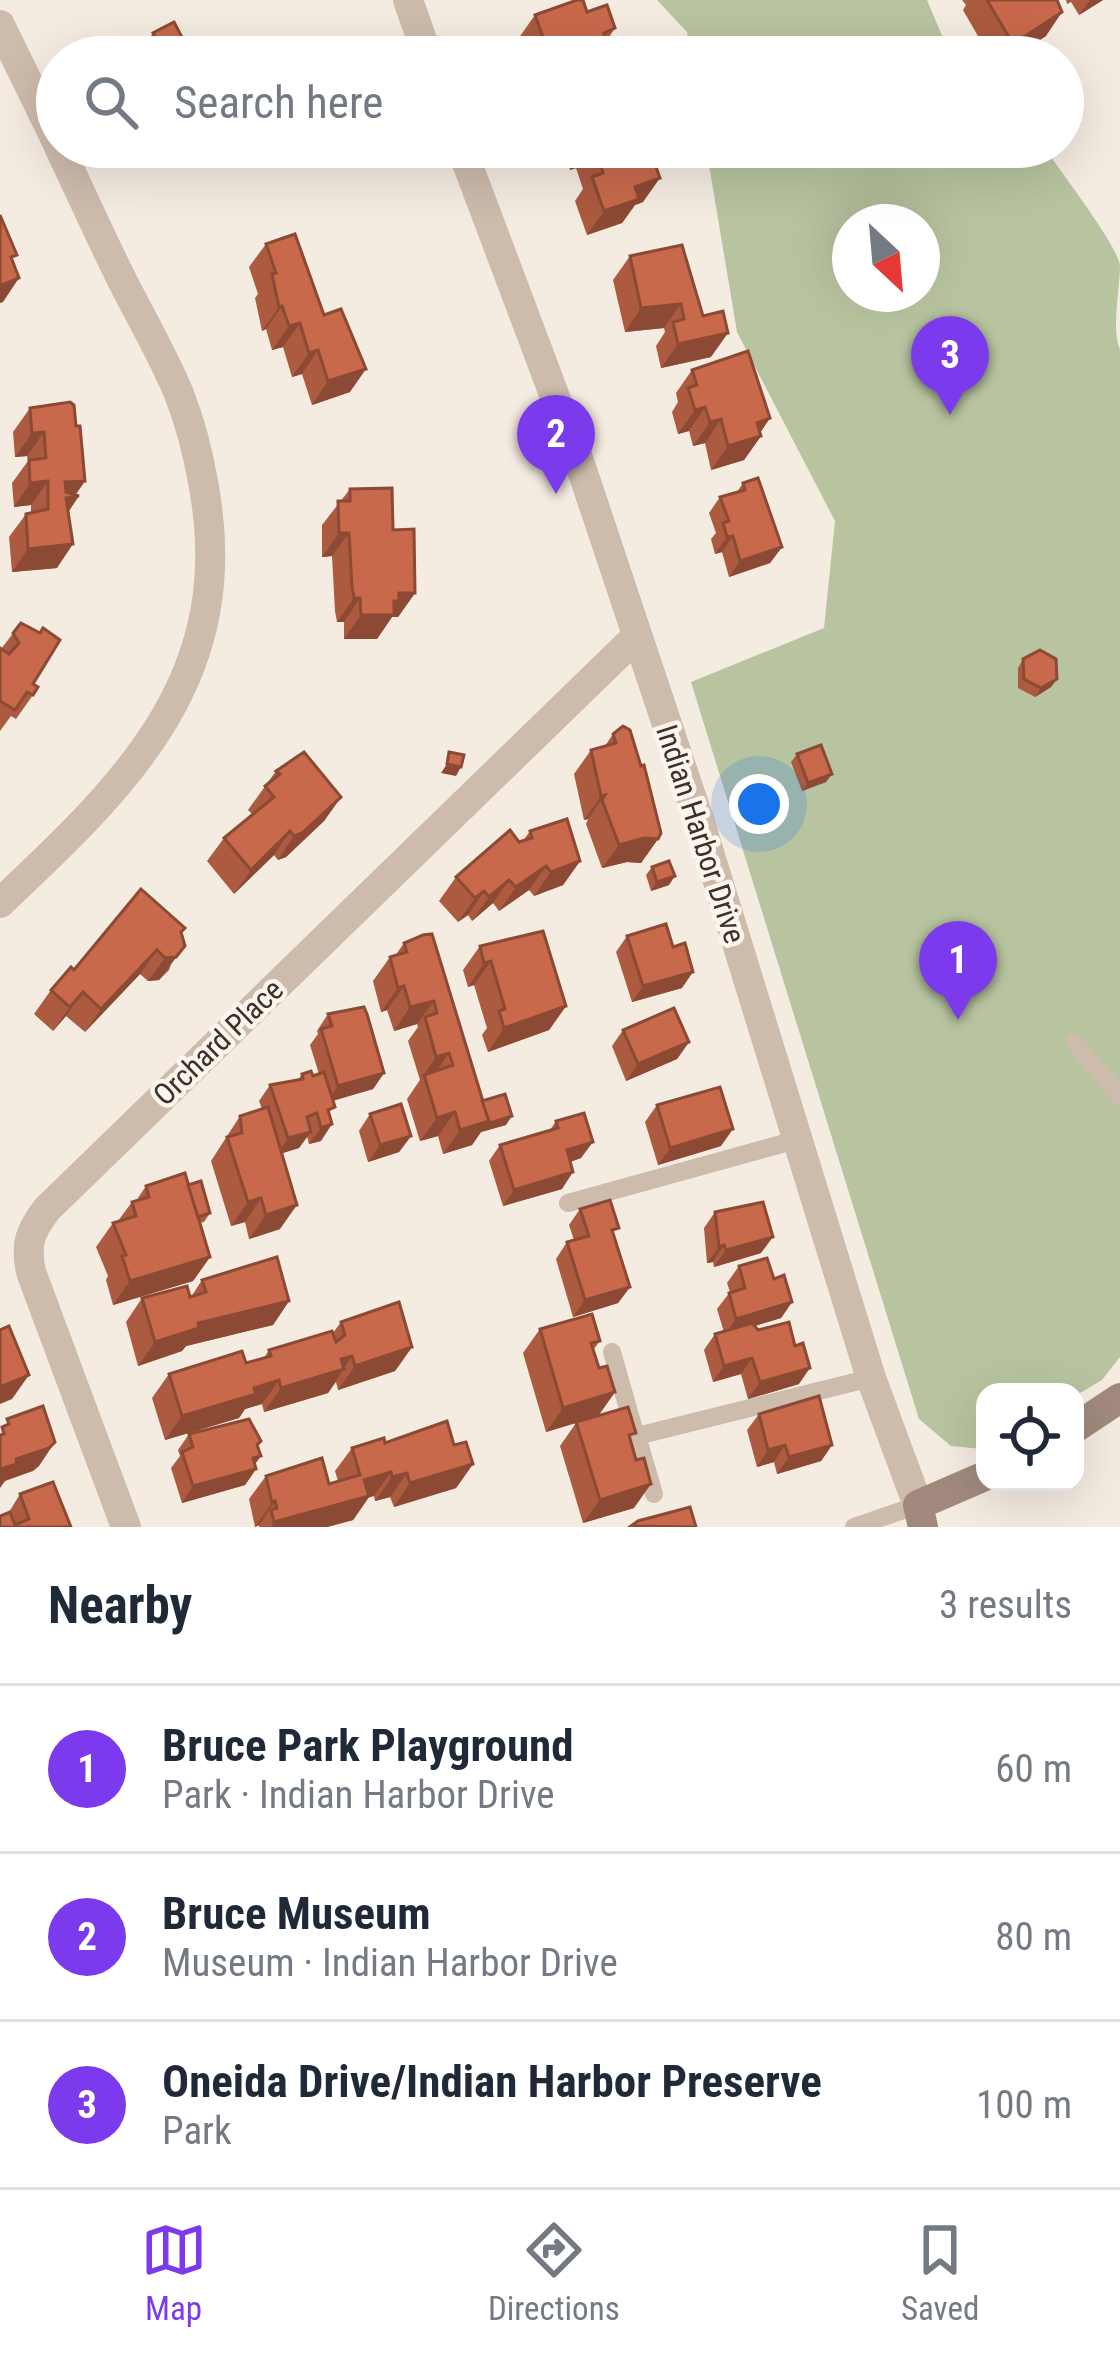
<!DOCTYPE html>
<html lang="en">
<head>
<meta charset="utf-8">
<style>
	body { margin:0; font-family:"Roboto Condensed",sans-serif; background:#f2f2f3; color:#1f2937 }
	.controls { position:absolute; right:36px; bottom:36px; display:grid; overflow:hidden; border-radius:24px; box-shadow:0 12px 48px #0002 }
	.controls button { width:108px; height:108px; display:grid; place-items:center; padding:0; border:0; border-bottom:3px solid #e0e1e3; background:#fff; color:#1f2937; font:60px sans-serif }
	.compass { position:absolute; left:832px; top:204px; width:108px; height:108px; border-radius:50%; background:#fff; box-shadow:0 12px 48px #0002; rotate:154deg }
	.you { position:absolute; left:759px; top:804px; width:42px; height:42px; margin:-30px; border:9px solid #fff; border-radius:50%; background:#1a73e8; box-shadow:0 0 0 18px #1a73e833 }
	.badge { display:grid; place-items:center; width:78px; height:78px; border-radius:50%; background:#7c3aed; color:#fff; font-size:39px; font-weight:700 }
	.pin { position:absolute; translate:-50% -99px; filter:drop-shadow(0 3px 6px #0008) }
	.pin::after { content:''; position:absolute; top:63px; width:42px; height:36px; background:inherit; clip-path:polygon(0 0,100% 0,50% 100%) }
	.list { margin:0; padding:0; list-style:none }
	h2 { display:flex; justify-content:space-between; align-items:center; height:156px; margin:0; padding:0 48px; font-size:51px }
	h2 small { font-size:39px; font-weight:400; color:#747a83 }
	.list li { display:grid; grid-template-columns:78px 1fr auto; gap:36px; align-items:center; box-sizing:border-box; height:168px; padding:0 48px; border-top:3px solid #e0e1e3 }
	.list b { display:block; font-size:45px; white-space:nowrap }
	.list p { margin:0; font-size:39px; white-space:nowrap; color:#747a83 }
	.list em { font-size:39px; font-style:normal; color:#747a83 }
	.icon { flex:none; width:66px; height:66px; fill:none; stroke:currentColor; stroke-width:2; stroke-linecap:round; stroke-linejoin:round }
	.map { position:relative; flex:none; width:1120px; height:1527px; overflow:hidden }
	.search { position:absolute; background:#fff; box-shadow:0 12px 48px #0002; left:36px; right:36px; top:36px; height:132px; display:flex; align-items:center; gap:30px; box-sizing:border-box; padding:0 42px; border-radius:66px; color:#747a83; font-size:45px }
	.sheet { height:660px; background:#fff }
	nav { display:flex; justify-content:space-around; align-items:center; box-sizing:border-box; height:168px; border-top:3px solid #e0e1e3; background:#fff; font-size:33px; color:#747a83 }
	nav a { display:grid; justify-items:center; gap:6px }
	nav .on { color:#7c3aed }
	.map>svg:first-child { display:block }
	.green { fill:#b8c4a0; fill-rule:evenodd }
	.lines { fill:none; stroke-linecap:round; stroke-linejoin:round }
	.service { stroke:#cdbbac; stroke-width:18 }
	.minor { stroke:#cdbbac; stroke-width:30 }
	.secondary { stroke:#a18a7d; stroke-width:30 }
	.wall { fill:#ac5a40 }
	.shaded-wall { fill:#8c4a34 }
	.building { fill:#c8694b; stroke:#8c4a34; stroke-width:3 }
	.labels { text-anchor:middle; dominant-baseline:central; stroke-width:9; stroke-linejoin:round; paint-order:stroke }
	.street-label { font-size:30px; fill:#3b302b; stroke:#fbf5ee }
</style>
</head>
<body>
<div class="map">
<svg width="1120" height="1527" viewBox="0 0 1120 1527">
	<rect width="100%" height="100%" fill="#f4ebe1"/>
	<!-- green -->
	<g class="green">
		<polygon points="657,0 927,0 951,57 691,57 687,32"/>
		<path d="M706,147H1044C1060,171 1116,243 1120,265C1120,288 1111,331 1120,349V1357L1102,1380L1075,1396V1392H985L982,1449L951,1446L919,1419L691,682L824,628L835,521L737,332ZM850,222H922V294H850Z"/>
	</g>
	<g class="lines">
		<!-- service -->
		<g class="service">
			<polyline points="1075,1043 1120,1097"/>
			<polyline points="568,1203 796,1140"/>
			<polyline points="612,1352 633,1426"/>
			<polyline points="654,1494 637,1436 871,1378"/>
			<polyline points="854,1527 918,1505"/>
		</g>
		<!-- minor -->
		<g class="minor">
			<polyline points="408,0 428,57"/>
			<polyline points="0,25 57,142"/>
			<polyline points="461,147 578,458 700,823 871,1378 918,1505"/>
			<path d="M0,903C130,781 240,675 203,482C198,453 190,422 179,394C163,355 141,318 122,280C100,236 80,191 59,147"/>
			<path d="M126,1527L31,1272C25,1244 30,1231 47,1209L635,638"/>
		</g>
		<!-- secondary -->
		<g class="secondary">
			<polyline points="1075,1428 1120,1398"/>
			<polyline points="923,1527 918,1505 985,1476"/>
		</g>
	</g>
	<!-- wall -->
	<g class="wall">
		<polygon points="962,0 1057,0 1046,36 1013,57 990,57 963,10 966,5"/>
		<polygon points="1066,0 1103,0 1079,15 1071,2 1067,4"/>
		<polygon points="587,12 615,28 606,42 610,57 525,57 518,39 535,15"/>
		<polygon points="153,33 187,47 208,57 137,57"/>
		<polygon points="193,147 239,147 202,167"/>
		<polygon points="562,147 659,147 661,153 654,162 643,202 635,205 622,223 587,235 575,201 583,189 576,168 570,170"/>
		<polygon points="266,244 350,392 312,405 302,374 292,377 283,347 272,350 266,329 262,331 255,298 258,294 249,267"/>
		<polygon points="682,245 711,357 661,368 656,346 665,332 664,328 625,332 613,280 630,256"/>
		<polygon points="692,370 770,418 760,433 761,436 744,460 711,470 705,443 693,446 689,431 678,434 672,412 678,402 676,393"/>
		<polygon points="30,408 76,426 85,481 75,495 68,512 57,568 12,572 9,537 26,514 31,512 31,505 14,507 12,483 28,461 27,456 15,457 13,432"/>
		<polygon points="743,483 782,547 770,563 729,577 722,552 715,554 711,539 716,533 709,513 720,497 737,492"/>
		<polygon points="350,489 393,530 415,593 398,617 392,617 377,639 344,639 344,622 337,622 335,611 332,556 322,557 322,525"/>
		<polygon points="21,623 33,684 33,695 16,719 11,716 0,731 0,648 1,649"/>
		<polygon points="1023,659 1051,687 1035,697 1018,688 1018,668"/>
		<polygon points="613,734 658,839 641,863 627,862 602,868 586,824 588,819 584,820 574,774 591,750 605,746"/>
		<polygon points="797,754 826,782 802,791 791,762"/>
		<polygon points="276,771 341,797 324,821 286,857 278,860 274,855 234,894 207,861 224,838 252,814 248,810"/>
		<polygon points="530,831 580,861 563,885 534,896 529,890 499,911 493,903 472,921 468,915 458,922 439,901 456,877 523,841"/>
		<polygon points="652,867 669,885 651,891 646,875"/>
		<polygon points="182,933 169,970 159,980 148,981 140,974 85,1032 66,1016 53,1031 34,1014 51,990 74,970"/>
		<polygon points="627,936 673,947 682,988 632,1002 616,952"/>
		<polygon points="404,943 482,1101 506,1125 481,1132 472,1145 443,1154 438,1136 420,1141 407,1099 420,1080 408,1041 418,1027 417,1024 394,1031 387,1010 381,1012 375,989 373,981 390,957 395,956"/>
		<polygon points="480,946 566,1006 549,1030 488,1052 482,1035 487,1028 474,985 468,987 463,970"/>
		<polygon points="328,1014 384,1073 373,1089 333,1101 321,1141 309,1144 307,1136 299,1148 281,1153 280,1229 249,1239 245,1222 231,1226 211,1161 240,1116 262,1109 259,1101 270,1085 298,1080 302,1074 313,1076 319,1074 310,1045 318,1034 317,1031"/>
		<polygon points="623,1030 689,1042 677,1059 626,1081 612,1046"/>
		<polygon points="657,1105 721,1146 658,1165 645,1122"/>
		<polygon points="370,1114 411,1136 399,1152 368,1162 359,1131"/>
		<polygon points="556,1121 581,1158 570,1162 562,1189 503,1206 489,1161 500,1145 550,1130"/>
		<polygon points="188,1185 210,1213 204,1222 199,1223 210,1257 193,1281 113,1305 106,1280 108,1276 96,1247 113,1223 118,1221 132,1202 136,1201 146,1186"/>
		<polygon points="580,1209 614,1235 630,1287 618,1303 573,1317 556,1259 567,1242 574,1240 569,1225"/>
		<polygon points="715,1212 761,1253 714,1267 713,1262 707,1263 704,1228"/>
		<polygon points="739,1266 774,1279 792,1302 781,1318 754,1326 799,1384 748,1399 741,1374 713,1382 704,1350 715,1334 724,1332 717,1309 730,1292 727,1283"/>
		<polygon points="202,1280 289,1301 273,1325 186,1346 182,1351 138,1366 126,1322 142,1298 191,1297"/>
		<polygon points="341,1322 412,1347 395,1371 338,1390 336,1382 328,1393 264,1412 262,1404 245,1409 239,1418 165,1440 152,1398 169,1374 246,1363 264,1358 269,1350 333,1333"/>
		<polygon points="540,1329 600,1341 593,1350 599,1368 615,1392 598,1416 630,1441 634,1508 583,1523 560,1446 576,1423 546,1432 523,1353"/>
		<polygon points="759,1414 832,1445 821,1461 777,1474 774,1462 757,1467 747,1430"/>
		<polygon points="189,1434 257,1445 255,1464 256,1469 245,1485 182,1503 171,1468 180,1456 178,1450"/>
		<polygon points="385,1443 454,1445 473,1464 456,1488 394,1507 390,1497 375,1501 374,1496 369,1497 353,1520 327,1527 259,1527 259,1525 255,1527 249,1499 266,1476 329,1484 338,1481 335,1471 352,1448"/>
		<polygon points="20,1494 71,1527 0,1527"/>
	</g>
	<!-- shaded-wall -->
	<g class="shaded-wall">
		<polygon points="1090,0 1103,0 1079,15"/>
		<polygon points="1062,12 1046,36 1013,57 1004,57 1013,44"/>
		<polygon points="216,147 239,147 202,167"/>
		<polygon points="586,147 591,147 576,168 570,170"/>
		<polygon points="660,178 643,202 635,205 622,223 587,235 604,211 635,187"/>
		<polygon points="19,278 3,302 0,303 0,286"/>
		<polygon points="681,304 664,328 625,332 641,308"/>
		<polygon points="282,306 266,329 262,331 279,307"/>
		<polygon points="300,323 283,347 272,350 289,326"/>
		<polygon points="728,333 711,357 661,368 678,344"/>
		<polygon points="318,350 302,374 292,377 309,353"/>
		<polygon points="366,369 350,392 312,405 328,381"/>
		<polygon points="705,407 689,431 678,434 695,410"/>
		<polygon points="770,418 757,437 761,436 744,460 711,470 728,446 757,423"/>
		<polygon points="721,419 705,443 693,446 710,422"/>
		<polygon points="44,432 27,456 15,457 32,433"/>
		<polygon points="48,481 31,505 14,507 30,483"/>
		<polygon points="85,481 74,497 79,496 63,520 65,482"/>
		<polygon points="339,533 349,533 332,556 322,557"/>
		<polygon points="733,536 722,552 715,554 727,537"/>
		<polygon points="73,544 57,568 12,572 28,549"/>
		<polygon points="782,547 770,563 729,577 740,561"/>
		<polygon points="399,593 415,593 398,617 392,617 377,639 344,639 361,615"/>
		<polygon points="354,598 360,598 344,622 337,622"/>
		<polygon points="1057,679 1051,687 1035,697 1041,688"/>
		<polygon points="447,764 461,767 456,776 441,773"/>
		<polygon points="832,774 826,782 802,791 808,783"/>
		<polygon points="605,795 588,819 584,820 601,796"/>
		<polygon points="341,797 324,821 286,857 278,860 294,836"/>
		<polygon points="290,831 274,855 234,894 251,870"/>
		<polygon points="644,838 658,839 641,863 627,862 602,868 619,845"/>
		<polygon points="580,861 563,885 534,896 551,872"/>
		<polygon points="546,866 529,890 499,911 516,887"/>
		<polygon points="675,876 669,885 651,891 657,882"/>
		<polygon points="509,880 493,903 472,921 489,897"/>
		<polygon points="484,891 468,915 458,922 475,898"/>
		<polygon points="185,946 159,980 148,981 165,958"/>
		<polygon points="157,950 140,974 85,1032 101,1009"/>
		<polygon points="491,961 474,985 468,987 484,963"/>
		<polygon points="693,972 682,988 632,1002 643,986"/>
		<polygon points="404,986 387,1010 381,1012 398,988"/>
		<polygon points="83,992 66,1016 53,1031 70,1007"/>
		<polygon points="434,1001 417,1024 394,1031 410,1007"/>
		<polygon points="566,1006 549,1030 488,1052 504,1028"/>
		<polygon points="689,1042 677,1059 626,1081 638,1064"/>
		<polygon points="449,1053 433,1077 424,1075 420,1081 436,1057"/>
		<polygon points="384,1073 373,1089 327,1102 338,1086"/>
		<polygon points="455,1112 438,1136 420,1141 437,1118"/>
		<polygon points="512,1116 506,1125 481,1132 472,1145 443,1154 460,1130"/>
		<polygon points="332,1124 321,1141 309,1144 321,1128"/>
		<polygon points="733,1129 721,1146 658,1165 670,1148"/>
		<polygon points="311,1132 299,1148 277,1155 288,1138"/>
		<polygon points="411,1136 399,1152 368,1162 380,1145"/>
		<polygon points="593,1142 581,1158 555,1167 567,1150"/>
		<polygon points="573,1172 562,1189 503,1206 514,1190"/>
		<polygon points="261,1198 245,1222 231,1226 248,1202"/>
		<polygon points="297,1205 280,1229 249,1239 266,1215"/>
		<polygon points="773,1237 761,1253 714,1267 726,1250"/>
		<polygon points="724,1245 713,1262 707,1263 719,1247"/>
		<polygon points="210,1257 193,1281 113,1305 130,1281"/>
		<polygon points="630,1287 618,1303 573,1317 585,1300"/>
		<polygon points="289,1301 273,1325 186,1346 182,1351 138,1366 155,1342 198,1323"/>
		<polygon points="792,1302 781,1318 725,1335 736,1319"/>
		<polygon points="412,1347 395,1371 338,1390 355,1366"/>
		<polygon points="352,1356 328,1393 264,1412 281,1388 341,1359"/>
		<polygon points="752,1358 741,1374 713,1382 724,1366"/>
		<polygon points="810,1368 799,1384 748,1399 760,1382"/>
		<polygon points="29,1375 12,1399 0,1404 0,1387"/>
		<polygon points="279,1380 262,1404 245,1409 239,1418 165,1440 182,1416 254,1388"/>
		<polygon points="615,1392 598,1416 546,1432 563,1408"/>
		<polygon points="55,1442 39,1466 33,1471 5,1481 0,1488 0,1469 16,1459"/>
		<polygon points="785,1445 774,1462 757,1467 768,1450"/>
		<polygon points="832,1445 821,1461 777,1474 789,1457"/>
		<polygon points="261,1456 250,1471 256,1469 245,1485 182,1503 193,1486"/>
		<polygon points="473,1464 456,1488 394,1507 410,1483"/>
		<polygon points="391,1472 374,1496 369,1497 353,1520 327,1527 271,1527 274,1522 364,1480"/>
		<polygon points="407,1473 390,1497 375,1501 392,1477"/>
		<polygon points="651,1484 634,1508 583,1523 600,1500"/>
		<polygon points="275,1501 259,1525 255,1527 272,1503"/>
	</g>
	<!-- building -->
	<g class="building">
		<polygon points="577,0 583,0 587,12 607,5 615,28 604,33 609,57 550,57 535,15"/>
		<polygon points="987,0 1057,0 1062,12 1013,44"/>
		<polygon points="174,22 187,47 199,39 208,57 165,57 153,33"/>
		<polygon points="636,49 639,57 615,57"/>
		<polygon points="594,147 659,147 661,153 652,156 660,178 635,187 639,199 604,211 592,177 603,173"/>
		<polygon points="0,215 17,255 11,257 19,278 0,286"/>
		<polygon points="295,234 324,315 341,309 366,369 328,381 318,350 309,353 300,323 289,326 282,306 279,307 272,274 276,273 266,244"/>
		<polygon points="682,245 703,316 723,311 728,333 678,344 673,322 684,319 681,304 641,308 630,256"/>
		<polygon points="748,351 770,418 757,423 761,436 728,446 721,419 710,422 705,407 695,410 688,388 697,385 692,370"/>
		<polygon points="70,402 74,405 76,426 80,426 85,481 65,482 66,492 79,496 66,498 73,544 28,549 26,514 48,509 48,481 30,483 29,460 46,458 44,432 32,433 30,408"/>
		<polygon points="758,478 782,547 740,561 733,536 727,537 723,523 729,521 720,497 745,490 743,483"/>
		<polygon points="392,488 393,530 414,529 415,593 399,593 399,601 394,601 394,615 361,615 360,598 354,598 352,587 349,533 339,533 338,501 350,501 350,489"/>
		<polygon points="21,623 40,633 43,628 60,640 33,684 38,687 33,695 27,692 15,710 0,701 0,648 9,654 19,643 13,633"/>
		<polygon points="1040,650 1056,659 1057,679 1041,688 1024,679 1023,659"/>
		<polygon points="623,726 630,730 641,766 644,765 661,833 658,839 644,838 619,845 602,800 605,795 601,796 591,750 616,743 613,734"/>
		<polygon points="821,745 832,774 808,783 797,754"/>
		<polygon points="304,752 341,797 302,833 294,836 290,831 251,870 224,838 274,797 265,786 280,774 276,771"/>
		<polygon points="449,752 464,755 461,767 447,764"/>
		<polygon points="567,819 580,861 551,872 546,866 516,887 509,880 489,897 484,891 475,898 456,877 510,830 519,842 532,838 530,831"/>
		<polygon points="669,861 675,876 657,882 652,867"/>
		<polygon points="141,889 185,928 181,932 185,946 176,957 165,958 157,950 101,1009 83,992 70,1007 51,990 71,967 74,970"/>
		<polygon points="666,924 673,947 685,943 693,972 643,986 627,936"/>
		<polygon points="543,931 566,1006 504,1028 499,1011 505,1009 491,961 484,963 480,946"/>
		<polygon points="432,934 489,1121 460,1130 455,1112 437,1118 424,1075 453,1065 449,1053 436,1057 425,1017 437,1013 434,1001 410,1007 404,986 398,988 390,957 407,952 404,943 423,935"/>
		<polygon points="364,1007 367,1014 384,1073 338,1086 321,1029 332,1026 328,1014"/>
		<polygon points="674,1008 689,1042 638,1064 623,1030"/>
		<polygon points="311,1071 313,1076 324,1072 335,1107 328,1110 332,1124 321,1128 317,1113 314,1114 307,1117 311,1132 288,1138 270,1085 303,1079 302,1074"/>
		<polygon points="720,1087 733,1129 670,1148 657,1105"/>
		<polygon points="505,1094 512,1116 487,1124 489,1121 482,1101"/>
		<polygon points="401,1104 411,1136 380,1145 370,1114"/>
		<polygon points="268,1107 297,1205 266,1215 261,1198 248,1202 227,1137 242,1133 240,1116"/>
		<polygon points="584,1113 593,1142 567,1150 573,1172 514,1190 500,1145 558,1128 556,1121"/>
		<polygon points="185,1173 210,1257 130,1281 122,1256 126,1255 113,1223 136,1216 132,1202 149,1197 146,1186"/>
		<polygon points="201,1181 210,1213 198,1217 188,1185"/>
		<polygon points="610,1200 619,1228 612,1230 630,1287 585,1300 567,1242 589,1236 580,1209"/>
		<polygon points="763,1202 773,1237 726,1250 724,1245 719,1247 715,1212"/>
		<polygon points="277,1257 289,1301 198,1323 199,1328 155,1342 142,1298 187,1286 190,1297 206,1292 202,1280"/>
		<polygon points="767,1258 774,1279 784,1275 792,1302 736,1319 729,1293 745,1288 739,1266"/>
		<polygon points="399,1302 412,1347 355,1366 352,1356 341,1359 344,1369 281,1388 279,1380 254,1388 256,1394 182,1416 169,1374 242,1351 246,1363 271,1356 269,1350 332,1331 336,1342 345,1335 341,1322"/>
		<polygon points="592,1314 600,1341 591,1343 599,1368 607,1366 615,1392 563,1408 540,1329"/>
		<polygon points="789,1322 795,1346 803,1343 810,1368 760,1382 752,1358 724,1366 715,1334 752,1323 758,1330"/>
		<polygon points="9,1326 29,1375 0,1387 0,1330"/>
		<polygon points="819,1396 832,1445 789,1457 785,1445 768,1450 759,1414"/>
		<polygon points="43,1406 55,1442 49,1448 16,1459 17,1464 0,1469 0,1435 4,1434 2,1427 9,1424 7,1419"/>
		<polygon points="628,1407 636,1433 629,1435 636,1460 644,1458 651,1484 600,1500 576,1422"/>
		<polygon points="249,1419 261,1441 257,1445 261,1456 253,1458 256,1469 193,1486 182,1452 193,1447 189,1434"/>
		<polygon points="447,1421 454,1445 466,1442 473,1464 410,1483 407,1473 392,1477 391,1472 364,1480 369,1496 274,1522 271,1510 277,1508 275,1501 272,1503 266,1476 322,1458 329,1484 360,1475 352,1448 384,1438 385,1443"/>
		<polygon points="53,1482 71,1527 0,1527 0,1516 10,1512 15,1525 29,1519 20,1494"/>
		<polygon points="690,1507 696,1527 631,1526 638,1521"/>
	</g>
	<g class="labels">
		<!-- street labels -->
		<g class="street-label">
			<text transform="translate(701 834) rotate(72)">Indian Harbor Drive</text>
			<text transform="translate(218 1042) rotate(-44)">Orchard Place</text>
		</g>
	</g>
</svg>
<div class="controls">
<button><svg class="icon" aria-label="locate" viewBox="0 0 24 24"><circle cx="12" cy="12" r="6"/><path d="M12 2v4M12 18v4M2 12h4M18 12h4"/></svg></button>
</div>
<svg class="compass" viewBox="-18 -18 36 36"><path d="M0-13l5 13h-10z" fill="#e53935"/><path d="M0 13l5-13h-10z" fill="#747a83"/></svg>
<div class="you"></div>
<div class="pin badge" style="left:958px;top:1020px">1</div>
<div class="pin badge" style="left:556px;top:494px">2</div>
<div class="pin badge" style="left:950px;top:415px">3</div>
<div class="search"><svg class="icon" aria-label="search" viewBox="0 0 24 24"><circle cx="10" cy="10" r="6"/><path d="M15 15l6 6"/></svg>Search here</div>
</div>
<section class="sheet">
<h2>Nearby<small>3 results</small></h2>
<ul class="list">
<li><span class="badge">1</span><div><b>Bruce Park Playground</b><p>Park · Indian Harbor Drive</p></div><em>60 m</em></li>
<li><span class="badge">2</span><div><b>Bruce Museum</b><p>Museum · Indian Harbor Drive</p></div><em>80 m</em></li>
<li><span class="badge">3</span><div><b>Oneida Drive/Indian Harbor Preserve</b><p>Park</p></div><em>100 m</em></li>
</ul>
</section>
<nav>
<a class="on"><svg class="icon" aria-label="map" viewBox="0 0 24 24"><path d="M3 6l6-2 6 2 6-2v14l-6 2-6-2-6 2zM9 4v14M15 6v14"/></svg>Map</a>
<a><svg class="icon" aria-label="directions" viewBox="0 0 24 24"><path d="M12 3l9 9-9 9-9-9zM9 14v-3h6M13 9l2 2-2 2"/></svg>Directions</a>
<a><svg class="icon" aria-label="saved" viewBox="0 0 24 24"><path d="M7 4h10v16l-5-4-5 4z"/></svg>Saved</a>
</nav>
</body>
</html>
